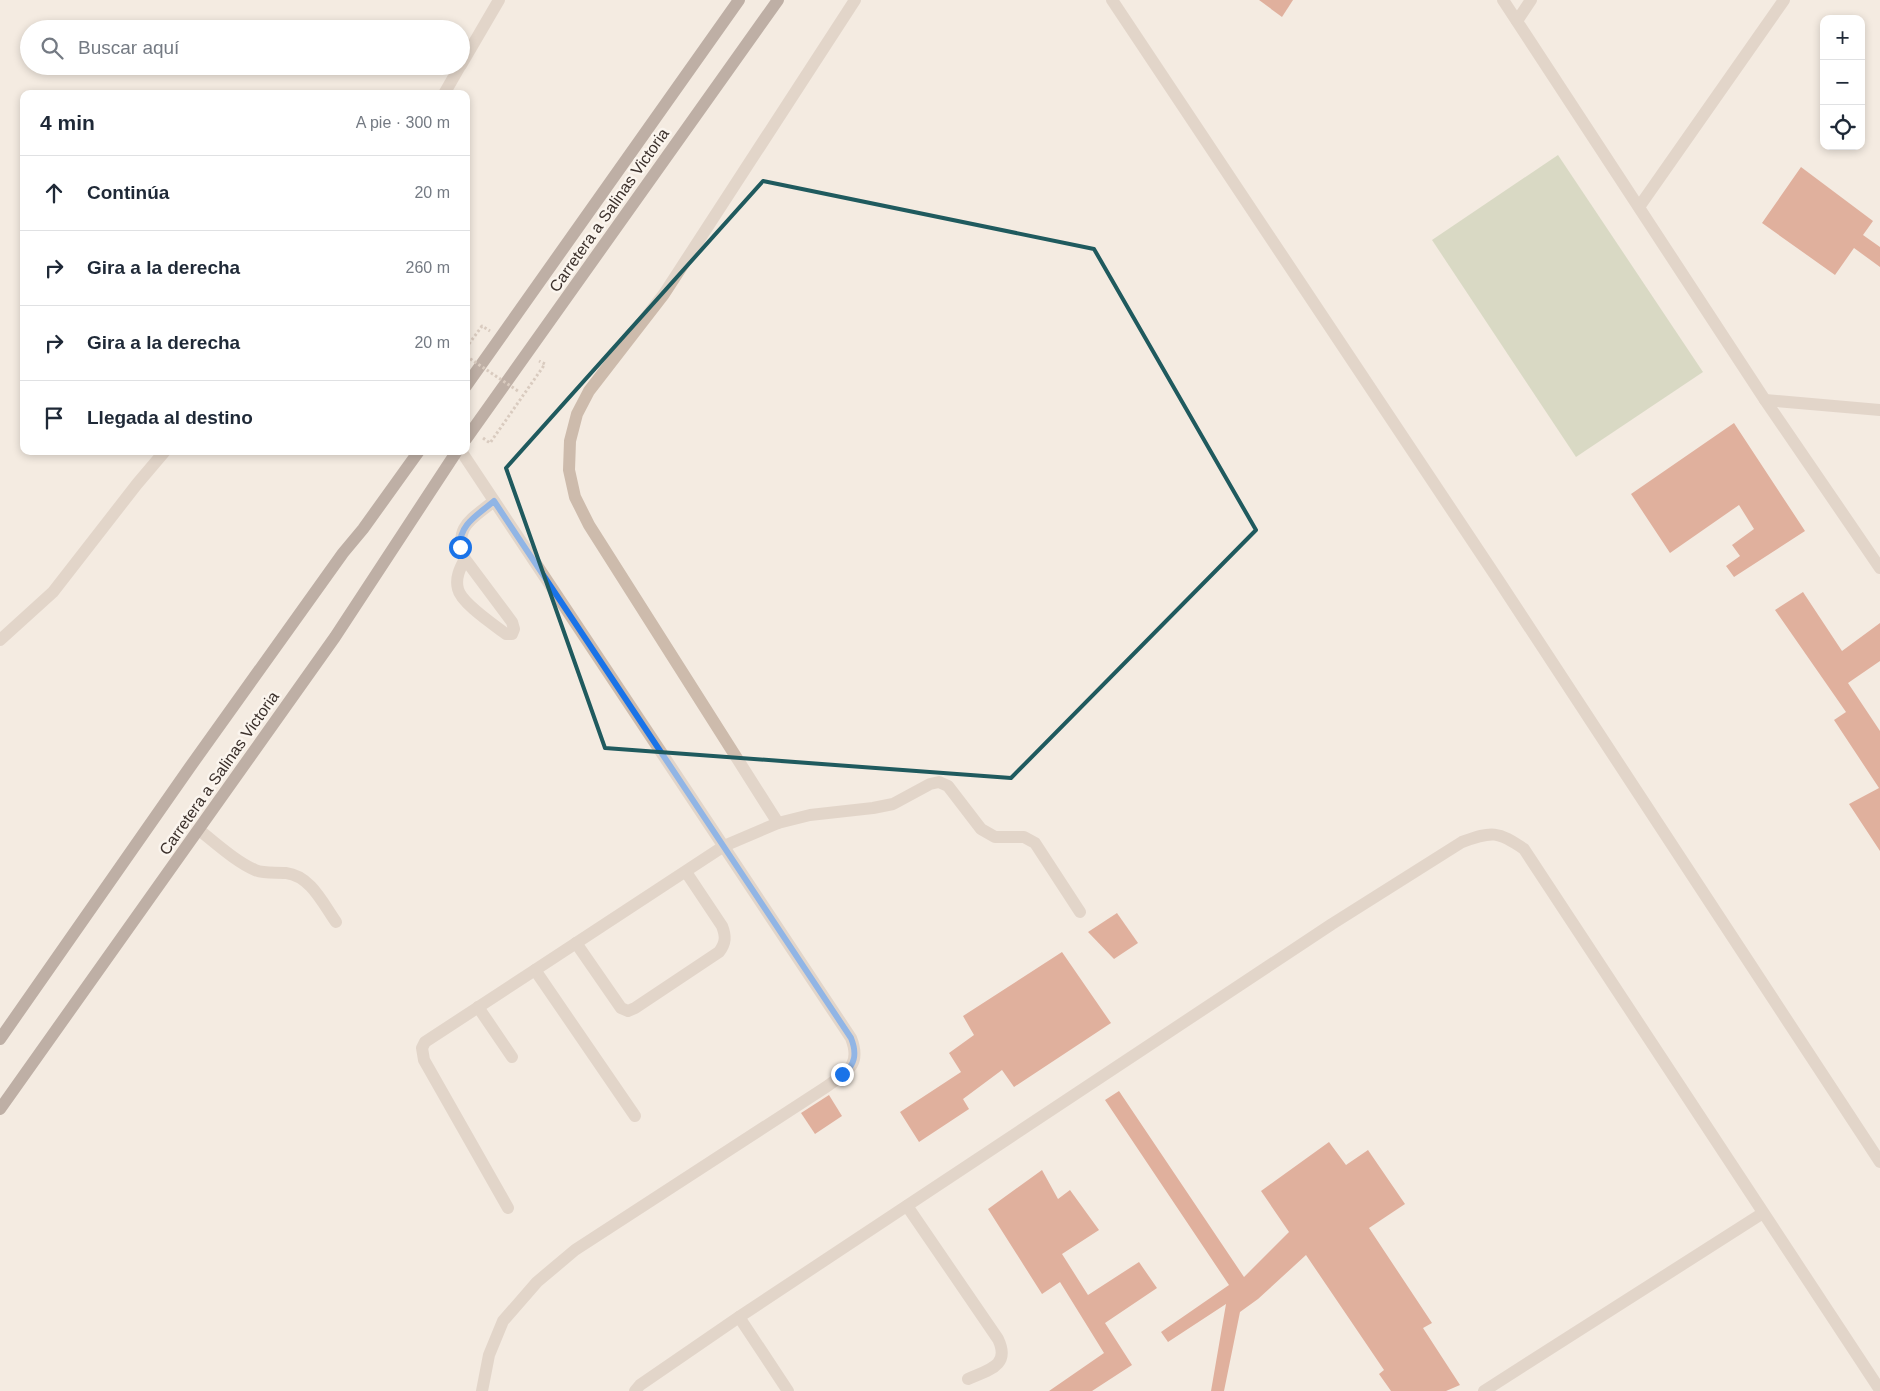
<!DOCTYPE html>
<html lang="es">
<head>
<meta charset="utf-8">
<style>
	body { margin:0; font-family:Helvetica,sans-serif; background:#f2f2f3; color:#1f2937 }
	.controls { position:absolute; right:15px; top:15px; display:grid; overflow:hidden; border-radius:10px; box-shadow:0 2px 8px #0003 }
	.controls button { width:45px; height:45px; display:grid; place-items:center; padding:0; border:0; border-bottom:1px solid #e0e1e3; background:#fff; color:#1f2937; font:25px sans-serif }
	.stop { position:absolute; width:15px; height:15px; margin:-11px; border:4px solid #1a73e8; border-radius:50%; background:#fff }
	.stop.end { background:#1a73e8; border-color:#fff; box-shadow:0 1px 5px #0008 }
	.list { margin:0; padding:0; list-style:none }
	h2 { display:flex; justify-content:space-between; align-items:center; height:65px; margin:0; padding:0 20px; font-size:21px }
	h2 small { font-size:16px; font-weight:400; color:#747a83 }
	.list li { display:grid; grid-template-columns:32px 1fr auto; gap:15px; align-items:center; box-sizing:border-box; height:75px; padding:0 20px; border-top:1px solid #e0e1e3 }
	.list b { display:block; font-size:19px; white-space:nowrap }
	.list em { font-size:16px; font-style:normal; color:#747a83 }
	.icon { flex:none; width:28px; height:28px; fill:none; stroke:currentColor; stroke-width:2; stroke-linecap:round; stroke-linejoin:round }
	.map { position:relative; flex:none; width:1880px; height:1391px; overflow:hidden }
	.search { position:absolute; background:#fff; box-shadow:0 2px 8px #0003; left:20px; top:20px; width:450px; height:55px; display:flex; align-items:center; gap:12px; box-sizing:border-box; padding:0 18px; border-radius:28px; color:#747a83; font-size:19px }
	.panel { position:absolute; background:#fff; box-shadow:0 2px 8px #0003; left:20px; top:90px; width:450px; height:365px; border-radius:10px }
	.map>svg:first-child { display:block }
	.green { fill:#b8c4a0 }
	.building { fill:#c8694b }
	.lines { fill:none; stroke-linecap:round; stroke-linejoin:round }
	.path { stroke:#b9a596; stroke-width:3; stroke-dasharray:2.5 2.5; stroke-linecap:butt }
	.minor { stroke:#cdbbac; stroke-width:12 }
	.major { stroke:#7d675c; stroke-width:12 }
	.path-bridge { stroke:#b9a596; stroke-width:3; stroke-dasharray:2.5 2.5; stroke-linecap:butt }
	.route { stroke:#1a73e8; stroke-width:6 }
	.marked { fill:none; stroke:#1f5a5e; stroke-width:4; stroke-linejoin:round }
	.labels { text-anchor:middle; dominant-baseline:central; stroke-width:5; stroke-linejoin:round; paint-order:stroke }
	.street-label { font-size:16px; fill:#3b302b; stroke:#fbf5ee }
</style>
</head>
<body>
<div class="map">
<svg width="1880" height="1391" viewBox="0 0 1880 1391">
	<rect width="100%" height="100%" fill="#f4ebe1"/>
	<!-- green -->
	<polygon class="green" points="1558,155 1703,372 1576,457 1432,240"/>
	<!-- building -->
	<g class="building">
		<polygon points="1259,0 1293,0 1282,17"/>
		<polygon points="1801,167 1873,221 1863,235 1880,247 1880,267 1854,248 1835,275 1762,223"/>
		<polygon points="1734,423 1805,531 1734,577 1726,566 1740,556 1732,545 1754,529 1739,505 1670,553 1631,494"/>
		<polygon points="1803,592 1842,651 1880,623 1880,661 1848,683 1880,731 1880,851 1849,804 1879,788 1834,720 1846,712 1775,610"/>
		<polygon points="1117,913 1138,943 1114,959 1088,932"/>
		<polygon points="1062,952 1111,1023 1014,1087 1002,1070 963,1099 969,1109 919,1142 900,1112 961,1072 949,1053 974,1035 963,1016"/>
		<polygon points="1119,1091 1244,1277 1289,1232 1261,1191 1329,1142 1346,1165 1368,1150 1405,1204 1369,1228 1432,1323 1423,1328 1460,1385 1446,1391 1391,1391 1379,1374 1384,1370 1306,1255 1258,1299 1240,1312 1224,1391 1211,1391 1226,1304 1168,1342 1161,1332 1229,1285 1105,1100"/>
		<polygon points="829,1095 842,1116 815,1134 801,1113"/>
		<polygon points="1042,1170 1058,1199 1070,1190 1099,1230 1062,1254 1088,1295 1139,1262 1157,1288 1105,1323 1132,1365 1092,1391 1049,1391 1104,1353 1060,1282 1042,1294 988,1209"/>
	</g>
	<g class="lines">
		<!-- path -->
		<g class="path">
			<polyline points="466,348 482,326 490,331"/>
			<polyline points="483,438 490,443 545,364 539,361"/>
		</g>
		<!-- minor -->
		<g class="minor">
			<polyline points="1112,0 1497,578 1880,1162"/>
			<polyline points="1503,0 1765,400 1880,568"/>
			<polyline points="1517,21 1531,0"/>
			<polyline points="461,65 499,0"/>
			<polyline points="444,94 460,66"/>
			<polyline points="1639,207 1784,0"/>
			<polyline points="1765,400 1880,410"/>
			<path d="M461,451L851,1038C862,1066 846,1072 826,1087L575,1250L537,1282L503,1321L489,1355L482,1391"/>
			<path d="M465,559C460,568 455,578 458,589C461,603 493,624 506,634H512L514,629L512,622L465,559C453,526 471,520 494,501"/>
			<polyline points="0,640 53,592 137,484 165,451"/>
			<polyline points="778,823 589,525 575,497 569,470 570,441 577,414 589,391 664,294 855,0"/>
			<path d="M199,830C217,844 235,861 255,870C264,874 276,872 286,873C311,876 323,904 336,922"/>
			<path d="M576,943L621,1008L628,1011L635,1008L719,952C726,943 726,936 722,926L686,872"/>
			<polyline points="535,970 724,846 778,823 810,815 873,808 893,804 930,784 939,782 948,786 981,829 995,837 1024,837 1035,843 1080,912"/>
			<polyline points="478,1007 512,1057"/>
			<path d="M907,1206L998,1339C1011,1366 988,1370 968,1379"/>
			<polyline points="508,1208 424,1060 422,1048 425,1042 535,970 635,1116"/>
			<polyline points="739,1317 788,1391"/>
			<path d="M635,1391L640,1385L739,1317L1332,924L1462,842C1492,831 1498,831 1524,849L1880,1390"/>
			<polyline points="1484,1391 1763,1213"/>
		</g>
		<!-- major -->
		<g class="major">
			<polyline points="466,386 739,0"/>
			<polyline points="466,439 778,0"/>
			<polyline points="0,1039 190,767 343,553 363,529 419,451"/>
			<polyline points="0,1109 335,637 457,451"/>
		</g>
		<!-- path-bridge -->
		<polyline class="path-bridge" points="466,356 518,391"/>
	</g>
	<g class="lines">
		<!-- route -->
		<path class="route" d="M460,547C459,524 478,515 494,501L851,1038C857,1053 856,1065 842,1074"/>
	</g>
	<!-- marked area -->
	<path d="M0 0H1880V1391H0ZM763,181L1094,249L1256,530L1011,778L605,748L506,468Z" fill="#f4ebe1" fill-opacity=".55" fill-rule="evenodd"/>
	<path class="marked" d="M763,181L1094,249L1256,530L1011,778L605,748L506,468Z"/>
	<g class="labels">
		<!-- street labels -->
		<g class="street-label">
			<text transform="translate(609 210) rotate(-55)">Carretera a Salinas Victoria</text>
			<text transform="translate(219 773) rotate(-55)">Carretera a Salinas Victoria</text>
		</g>
	</g>
</svg>
<div class="controls">
<button>+</button>
<button>−</button>
<button><svg class="icon" aria-label="locate" viewBox="0 0 24 24"><circle cx="12" cy="12" r="6"/><path d="M12 2v4M12 18v4M2 12h4M18 12h4"/></svg></button>
</div>
<div class="stop" style="left:460px;top:547px"></div>
<div class="stop end" style="left:842px;top:1074px"></div>
<div class="search"><svg class="icon" aria-label="search" viewBox="0 0 24 24"><circle cx="10" cy="10" r="6"/><path d="M15 15l6 6"/></svg>Buscar aquí</div>
<section class="panel">
<h2>4 min<small>A pie · 300 m</small></h2>
<ul class="list">
<li><svg class="icon" aria-label="ahead" viewBox="0 0 24 24"><path d="M12 20V5M6 11l6-6 6 6"/></svg><div><b>Continúa</b></div><em>20 m</em></li>
<li><svg class="icon" aria-label="right" viewBox="0 0 24 24"><path d="M7 20v-9h11M14 6l5 5-5 5"/></svg><div><b>Gira a la derecha</b></div><em>260 m</em></li>
<li><svg class="icon" aria-label="right" viewBox="0 0 24 24"><path d="M7 20v-9h11M14 6l5 5-5 5"/></svg><div><b>Gira a la derecha</b></div><em>20 m</em></li>
<li><svg class="icon" aria-label="arrive" viewBox="0 0 24 24"><path d="M6 21V4h12l-3 4 3 4H6"/></svg><div><b>Llegada al destino</b></div></li>
</ul>
</section>
</div>
</body>
</html>
